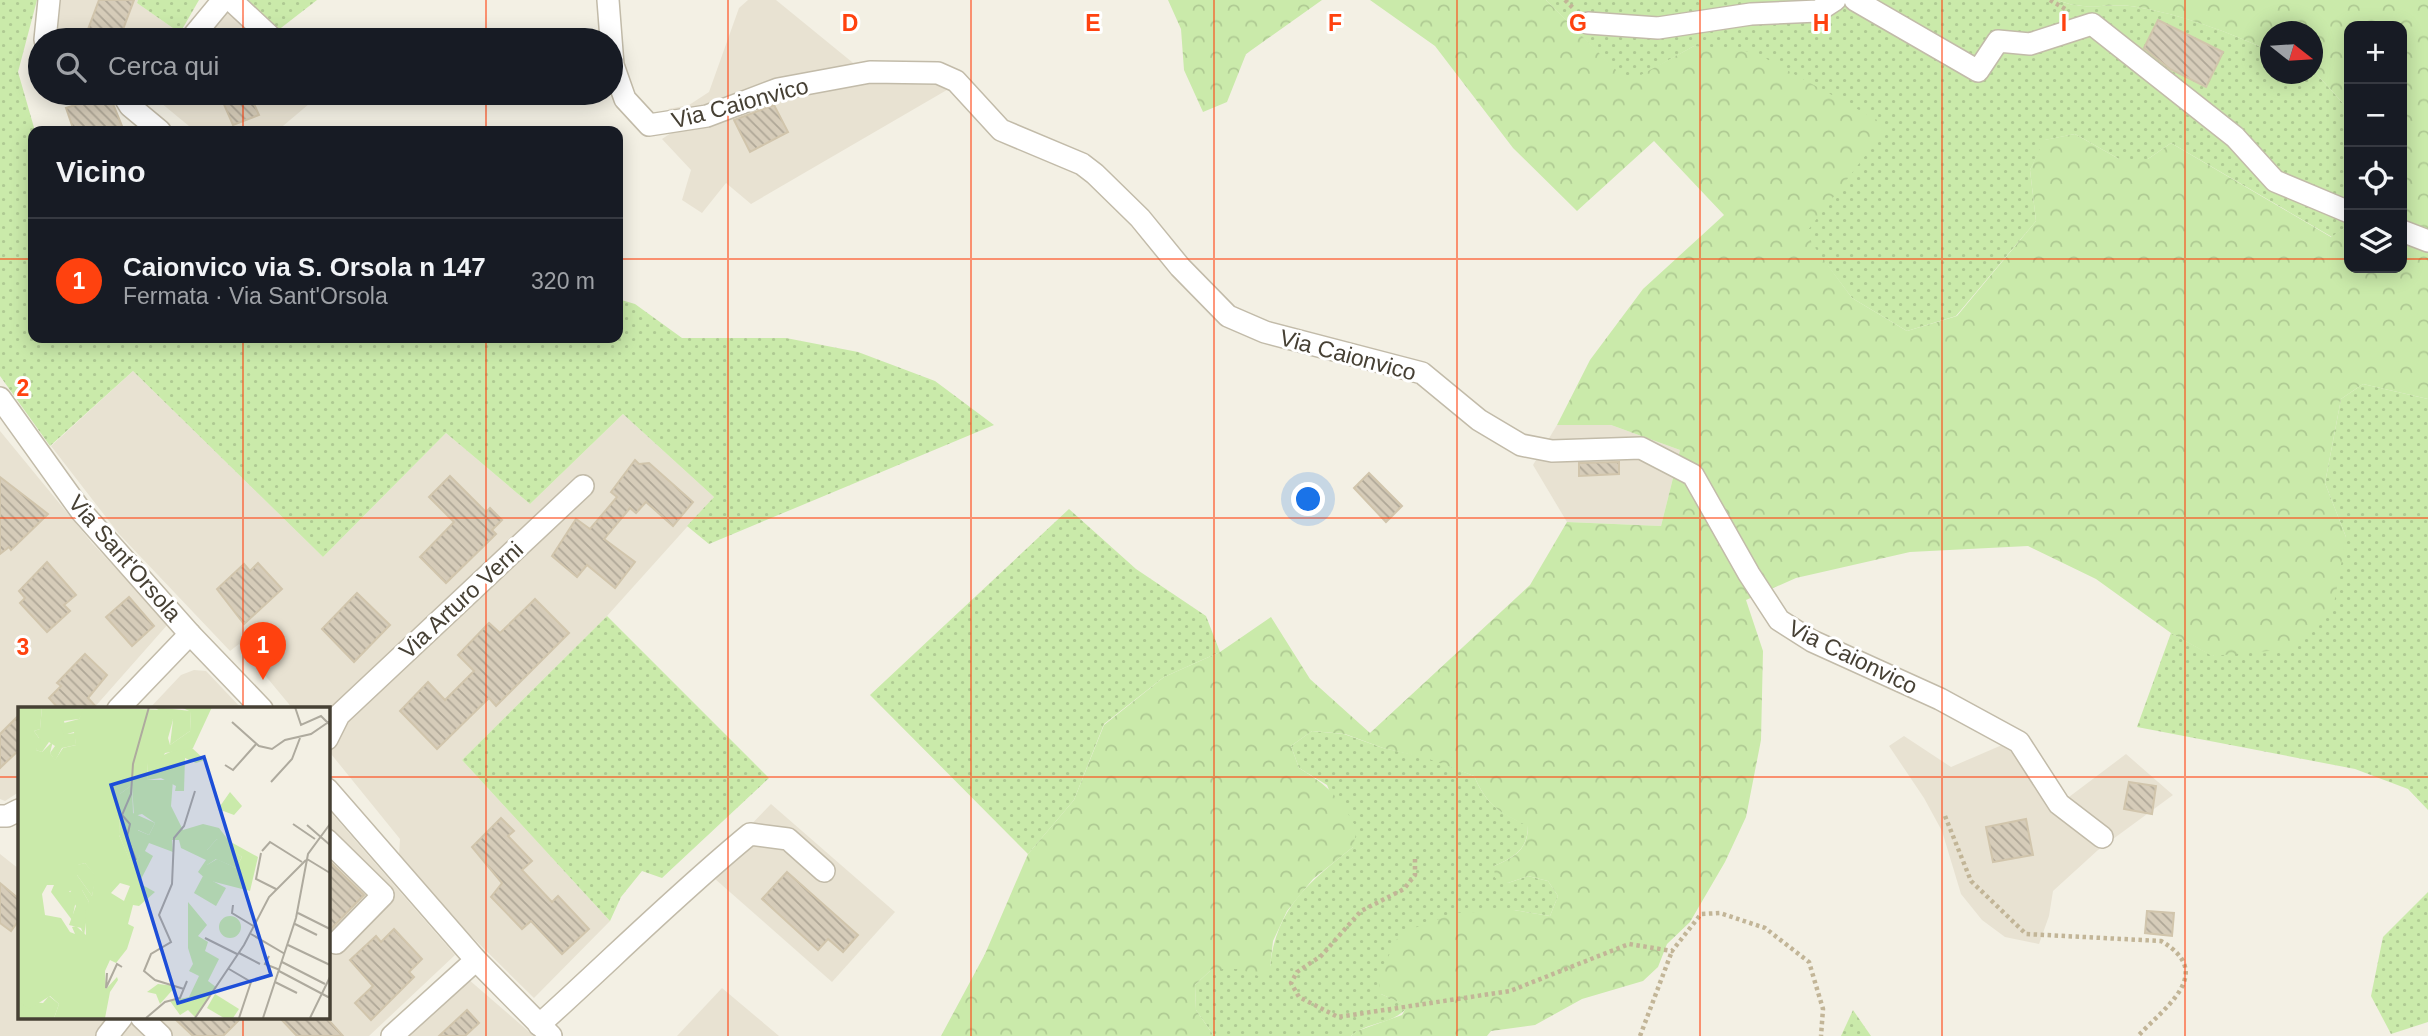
<!DOCTYPE html>
<html lang="it">
<head>
<meta charset="utf-8">
<style>
	body { margin:0; font-family:Arial,sans-serif; background:#242831; color:#f1f3f6 }
	.controls { position:absolute; right:21px; top:21px; display:grid; overflow:hidden; border-radius:14px; box-shadow:0 4px 18px #0003 }
	.controls button { width:63px; height:63px; display:grid; place-items:center; padding:0; border:0; border-bottom:2px solid #363941; background:#171b24; color:#f1f3f6; font:35px sans-serif }
	.compass { position:absolute; left:2260px; top:21px; width:63px; height:63px; border-radius:50%; background:#171b24; box-shadow:0 4px 18px #0003; rotate:107deg }
	.you { position:absolute; left:1309px; top:500px; width:24px; height:24px; margin:-18px; border:5px solid #fff; border-radius:50%; background:#1a73e8; box-shadow:0 0 0 10px #1a73e833 }
	.badge { display:grid; place-items:center; width:46px; height:46px; border-radius:50%; background:#ff420f; color:#fff; font-size:23px; font-weight:700 }
	.pin { position:absolute; translate:-50% -58px; filter:drop-shadow(0 2px 4px #0008) }
	.pin::after { content:''; position:absolute; top:37px; width:24px; height:21px; background:inherit; clip-path:polygon(0 0,100% 0,50% 100%) }
	.list { margin:0; padding:0; list-style:none }
	h2 { display:flex; justify-content:space-between; align-items:center; height:91px; margin:0; padding:0 28px; font-size:30px }
	h2 small { font-size:23px; font-weight:400; color:#9ea1a6 }
	.list li { display:grid; grid-template-columns:46px 1fr auto; gap:21px; align-items:center; box-sizing:border-box; height:126px; padding:0 28px; border-top:2px solid #363941 }
	.list b { display:block; font-size:26px; white-space:nowrap }
	.list p { margin:0; font-size:23px; white-space:nowrap; color:#9ea1a6 }
	.list em { font-size:23px; font-style:normal; color:#9ea1a6 }
	.icon { flex:none; width:38px; height:38px; fill:none; stroke:currentColor; stroke-width:2; stroke-linecap:round; stroke-linejoin:round }
	.map { position:relative; flex:none; width:2428px; height:1036px; overflow:hidden }
	.search { position:absolute; background:#171b24; box-shadow:0 4px 18px #0003; left:28px; top:28px; width:595px; height:77px; display:flex; align-items:center; gap:18px; box-sizing:border-box; padding:0 24px; border-radius:38px; color:#9ea1a6; font-size:26px }
	.panel { position:absolute; background:#171b24; box-shadow:0 4px 18px #0003; left:28px; top:126px; width:595px; height:217px; border-radius:14px }
	.map>svg:first-child { display:block }
	.residential { fill:#e8e2d2 }
	.grass { fill:url(#grass-dots) }
	.forest { fill:url(#forest-crowns) }
	.building { fill:url(#building-back-hatch); stroke:#d1c5ac; stroke-width:2 }
	.lines { fill:none; stroke-linecap:round; stroke-linejoin:round }
	.minor-casing { stroke:#c2bba9; stroke-width:24 }
	.path { stroke:#c2b597; stroke-width:4.5; stroke-dasharray:3.5 3.5; stroke-linecap:butt }
	.minor { stroke:#fff; stroke-width:21 }
	.grid { fill:none; stroke:#ff420f; stroke-width:2; stroke-opacity:0.55 }
	.labels { text-anchor:middle; dominant-baseline:central; stroke-width:6; stroke-linejoin:round; paint-order:stroke }
	.street-label { font-size:23px; fill:#464034; stroke:#fff }
	.inset-road { fill:none; stroke:#aeaa9e; stroke-width:2 }
	.view { fill:#1d4ed8; fill-opacity:0.15; stroke:#1d4ed8; stroke-width:3.5 }
	.inset-edge { fill:none; stroke:#464034; stroke-width:3.5 }
	.grid-label { font-size:23px; text-anchor:middle; font-weight:bold; fill:#ff420f; stroke:#fff; stroke-width:6; stroke-linejoin:round; paint-order:stroke }
</style>
</head>
<body>
<div class="map">
<svg width="2428" height="1036" viewBox="0 0 2428 1036">
	<defs>
		<pattern id="grass-dots" width="8" height="8" patternUnits="userSpaceOnUse" patternTransform="scale(1.75)"><rect width="8" height="8" fill="#caeaaa"/><path d="M2 2h.1M6 6h.1" fill="none" stroke="#afca93" stroke-width="1.8" stroke-linecap="round"/></pattern>
		<pattern id="forest-crowns" width="20" height="18" patternUnits="userSpaceOnUse" patternTransform="scale(1.75)"><rect width="20" height="18" fill="#caeaaa"/><path d="M2 6a3 3 0 1 1 6 0M12 15a3 3 0 1 1 6 0" fill="none" stroke="#afca93"/></pattern>
		<pattern id="building-back-hatch" width="6" height="6" patternUnits="userSpaceOnUse" patternTransform="scale(1.75)"><rect width="6" height="6" fill="#d6ccb9"/><path d="M-1 5l2 2M0 0l6 6M5-1l2 2" fill="none" stroke="#afa797"/></pattern>
	</defs>
	<rect width="100%" height="100%" fill="#f3f0e4"/>
	<!-- residential -->
	<g class="residential">
		<polygon points="61,0 138,0 137,3 180,33 175,40 57,40"/>
		<polygon points="238,0 242,0 286,40 204,40"/>
		<polygon points="748,0 776,0 874,80 914,76 952,87 751,204 726,183 702,213 682,200 691,170 662,139 680,127 668,109 689,105 709,92 739,8"/>
		<polygon points="159,93 322,93 277,131 195,131 155,98"/>
		<polygon points="133,371 323,557 446,433 530,504 623,414 714,497 607,616 462,760 610,921 534,998 468,933 399,855 400,839 327,749 327,709 293,709 239,644 230,651 119,534 51,446"/>
		<polygon points="1557,425 1611,425 1680,450 1661,526 1567,522 1533,465"/>
		<polygon points="0,431 92,543 168,624 93,709 19,709 19,792 5,801 0,799"/>
		<polygon points="194,670 206,671 242,709 149,709 181,675"/>
		<polygon points="1904,736 1951,767 2023,736 2065,800 2126,754 2173,795 2098,850 2053,891 2049,916 2039,944 2005,937 1982,920 1961,894 1942,831 1924,798 1889,746"/>
		<polygon points="771,804 895,912 832,982 706,871"/>
		<polygon points="327,808 455,955 369,1036 0,1036 0,854 19,869 19,1017 327,1017"/>
		<polygon points="468,979 534,1036 404,1036"/>
		<polygon points="722,988 779,1036 677,1036"/>
	</g>
	<!-- grass -->
	<g class="grass">
		<polygon points="0,0 37,0 18,72 35,131 33,338 618,338 618,299 635,304 682,338 786,338 858,352 935,381 994,425 709,544 687,526 714,497 623,414 530,504 446,433 323,557 133,371 50,446 0,376"/>
		<polygon points="138,0 199,0 180,33 137,3"/>
		<polygon points="242,0 317,0 277,31"/>
		<path d="M1546,0H2058C2084,12 2110,2 2137,7C2184,15 2228,32 2270,51V74H2312L2313,70L2349,110V225L2332,237L2171,143L2148,159H2119L2075,134L2045,140L2030,170L2036,221L1956,316L1907,331L1852,298L1804,234L1887,126L1694,46L1628,83Z"/>
		<polygon points="2363,384 2428,399 2428,810 2408,789 2355,769 2137,727 2171,633 2213,656 2346,537 2325,483 2341,399"/>
		<polygon points="1069,509 1136,569 1206,616 1220,652 1164,677 1104,724 1074,800 1028,854 870,695"/>
		<polygon points="607,616 769,778 662,878 642,871 621,897 610,921 462,760"/>
		<path d="M1312,731L1344,734L1383,748L1429,758L1474,776C1487,805 1499,813 1528,825C1528,849 1515,857 1494,866L1508,883L1528,876L1548,881L1558,896L1550,916L1514,910L1381,994L1408,1006C1395,1025 1367,1021 1351,1036H1214L1196,1010L1195,985L1212,969L1270,967C1276,908 1309,882 1353,847L1327,785L1299,768L1291,746Z"/>
		<polygon points="2428,892 2428,1022 2391,1034 2371,996 2383,937"/>
		<polygon points="1853,1010 1871,1036 1841,1036"/>
	</g>
	<!-- forest -->
	<g class="forest">
		<polygon points="1168,0 1322,0 1246,54 1227,102 1203,112 1184,70 1181,29"/>
		<path d="M1370,0H1546L1628,82L1694,46L1754,52L1888,126L1805,234L1852,298L1907,331L1957,316L2036,221L2030,170L2044,140L2075,134L2119,159H2148L2171,143L2331,237L2349,225V268H2402V26H2349V110L2313,70L2312,32H2270V51C2228,32 2183,15 2137,7C2110,2 2084,12 2058,0H2428V399L2363,384L2341,399L2325,483L2346,537L2334,604L2290,649L2212,656L2171,633L2096,579L2028,546L1910,552L1796,578L1746,600L1763,651L1761,740L1746,817L1725,862L1690,922L1667,944L1658,967L1643,981L1582,999L1535,1025L1491,1031L1487,1036H1351L1357,1031L1402,1015L1407,1006L1381,994L1378,977L1400,933L1456,913L1514,910L1550,916L1558,896L1548,881L1528,876L1508,883L1495,878L1494,866C1515,857 1528,849 1528,826C1499,813 1487,805 1474,776L1429,759L1383,748L1345,734L1312,731L1291,746L1299,768C1330,787 1339,797 1357,829L1353,847L1313,879L1287,911L1273,941L1270,967L1264,978L1239,969H1212L1195,985L1196,1010L1214,1036H941L985,954L1028,854L1074,800L1104,725L1164,677L1220,652L1271,617L1310,679L1370,733L1530,585L1567,522L1661,526L1680,450L1611,425H1557L1590,360L1643,289L1724,215L1654,141L1577,211L1513,148L1435,46Z"/>
	</g>
	<!-- building -->
	<g class="building">
		<polygon points="99,0 134,0 119,40 84,40"/>
		<polygon points="2158,20 2223,52 2206,87 2170,69 2144,48"/>
		<polygon points="219,93 249,93 259,115 233,125"/>
		<polygon points="109,94 124,131 74,131 66,108"/>
		<polygon points="774,105 788,132 750,152 734,120"/>
		<polygon points="635,460 639,464 649,463 693,502 673,526 646,502 636,513 630,508 604,539 635,562 615,588 587,565 577,577 552,556 576,519 590,529 617,497 611,492"/>
		<polygon points="1619,462 1619,474 1579,476 1579,463"/>
		<polygon points="1369,473 1402,506 1386,522 1354,488"/>
		<polygon points="450,476 486,512 490,508 502,520 492,530 496,534 446,583 420,557 454,522 429,497"/>
		<polygon points="0,477 48,514 11,550 9,547 0,554"/>
		<polygon points="47,562 76,595 64,605 70,611 47,632 20,603 25,598 19,591"/>
		<polygon points="258,563 282,589 244,624 217,589 244,564 250,571"/>
		<polygon points="357,593 390,625 354,662 322,629"/>
		<polygon points="129,597 154,626 132,646 106,617"/>
		<polygon points="535,599 569,633 496,706 489,698 437,749 400,711 428,682 445,700 474,671 458,655 489,623 500,633"/>
		<polygon points="85,654 107,675 88,698 98,709 59,709 49,698 61,686 57,683"/>
		<polygon points="19,715 19,750 0,768 0,734"/>
		<polygon points="2129,782 2156,786 2152,814 2124,809"/>
		<polygon points="501,818 514,831 508,836 532,861 522,870 552,902 558,896 589,929 562,954 531,921 522,929 491,897 502,883 472,847"/>
		<polygon points="2026,819 2033,855 1993,862 1986,827"/>
		<polygon points="327,859 364,895 327,933"/>
		<polygon points="787,872 858,935 843,952 828,939 818,950 762,899"/>
		<polygon points="0,883 19,899 19,920 11,931 0,923"/>
		<polygon points="2147,911 2174,913 2172,936 2145,933"/>
		<polygon points="394,929 422,959 409,972 414,977 371,1020 355,1003 373,986 350,960 376,936 381,942"/>
		<polygon points="467,1010 479,1023 465,1036 439,1036"/>
		<polygon points="173,1017 242,1017 223,1036 193,1036"/>
		<polygon points="279,1017 326,1017 343,1036 297,1036"/>
	</g>
	<g class="lines">
		<!-- minor casing -->
		<g class="minor-casing">
			<g id="minor">
				<polyline points="231,0 274,40"/>
				<polyline points="608,0 613,65 625,99 649,125 707,116 778,89 870,72 938,73 956,81 1001,130 1082,164 1095,174 1140,218 1180,267 1228,316 1265,332 1422,373 1479,420 1521,445 1552,451 1641,448 1693,475 1749,574 1779,620 1812,641 1940,699 2019,742 2059,804 2102,837"/>
				<polyline points="1855,0 1978,71 1998,41 2030,44 2092,24 2235,137 2275,181 2349,212"/>
				<polyline points="1588,23 1658,28 1751,14 1818,11 1835,0"/>
				<polyline points="45,40 49,0"/>
				<polyline points="190,40 223,0"/>
				<polyline points="122,93 130,106 160,131"/>
				<polyline points="2402,231 2428,241"/>
				<polyline points="0,398 81,511 190,634 262,709"/>
				<polyline points="118,709 190,634"/>
				<polyline points="327,739 339,715 583,486"/>
				<polyline points="327,789 476,960 551,1036"/>
				<polyline points="0,816 7,816 19,810"/>
				<polyline points="327,840 383,895 336,943"/>
				<polyline points="141,1017 161,1036"/>
				<path d="M539,1025C610,961 677,894 750,834L788,839L824,871"/>
				<polyline points="107,1036 122,1017"/>
				<polyline points="392,1036 476,960"/>
			</g>
		</g>
		<!-- path -->
		<g class="path">
			<polyline points="1565,0 1574,9"/>
			<polyline points="2050,0 2067,10"/>
			<path d="M1945,816L1971,881L2026,934L2161,941C2216,973 2166,1006 2138,1036"/>
			<polyline points="1415,859 1415,875 1404,889 1361,911 1321,956 1297,972 1291,983 1299,997 1338,1017 1510,991 1629,944 1672,951 1701,914 1720,913 1765,928 1809,962 1823,1009 1821,1036"/>
			<polyline points="1640,1036 1672,951"/>
		</g>
		<!-- minor -->
		<use href="#minor" class="minor"/>
	</g>
	<!-- grid -->
	<path class="grid" d="M243,0V40M486,0V40M728,0V1036M971,0V1036M1214,0V1036M1457,0V1036M1700,0V1036M1942,0V1036M2185,0V1036M243,93V131M486,93V131M0,259H33M618,259H2349M2402,259H2428M243,338V709M486,338V1036M0,518H2428M0,777H19M327,777H2428M243,1017V1036"/>
	<g class="labels">
		<!-- street labels -->
		<g class="street-label">
			<text transform="translate(740 103) rotate(-15)">Via Caionvico</text>
			<text transform="translate(1348 355) rotate(15)">Via Caionvico</text>
			<text transform="translate(125 558) rotate(49)">Via Sant'Orsola</text>
			<text transform="translate(461 600) rotate(-43)">Via Arturo Verni</text>
			<text transform="translate(1853 657) rotate(26)">Via Caionvico</text>
		</g>
	</g>
	<!-- overview -->
	<g transform="translate(18 707)">
		<rect width="312" height="312" fill="#f3f0e4"/>
		<path d="M24,0L67,2L61,12L46,14L49,27L57,26L58,38L44,41L37,54L32,46L37,39L31,35L24,45L18,43L21,31L16,24L22,22ZM136,0L173,4L172,24L152,38L155,13ZM161,41H174L187,53L178,56L167,51L166,84H157L158,79L143,71L129,73L130,55ZM114,78L115,106L137,116L131,128L120,123L122,148L115,161L101,128L102,87ZM212,85L224,99L216,108L200,102ZM199,132L224,150L218,161L198,152L189,158V143ZM67,156L78,169L74,189L59,168V158ZM185,169L208,181L198,199L176,186ZM55,181L64,183L71,195L66,229L63,221L51,218L58,199L51,187ZM170,195L189,218L180,229L190,235L187,244L201,252L190,274L198,280L177,310L170,303L162,308L152,294L171,290L181,269L171,264L175,257L170,241ZM201 220a11 11 0 1 1 22 0a11 11 0 1 1-22 0ZM140,277L158,279L142,297L138,287L129,285ZM31,289L41,297L36,311H0V294L25,296Z" fill="#caeaaa"/>
		<path d="M0,0H24L22,22L16,24L23,34L18,43L24,45L35,34L32,46L37,53L45,41L58,38L56,25L46,28L42,17L61,12L66,0L147,3L155,13L150,31L152,38L172,24L173,5L163,0H194L175,41L147,46L141,57L130,56L129,73H155L153,99L165,123L185,117L201,121L211,134L240,150L232,184L189,173L180,165L188,153L163,141L161,133H154L155,145L131,136L127,144L135,149L121,176L137,185L121,199L115,198L110,217L116,220L109,242L98,256L92,253L87,264L88,282L99,270L100,273L92,285L87,311H36L41,297L32,289L11,302L0,294ZM114,78L116,109L124,107L137,116L131,128L119,123L116,137L122,148L115,160L101,128L102,87ZM199,132L205,145L212,142L224,150L218,161L199,152L189,158V143ZM67,156L77,169L74,189L59,168L60,158ZM102,176L112,179L106,194L93,186ZM29,178H36L33,185L54,213L58,193L51,184L64,183L71,195L67,202L68,228L58,219L54,220L57,227L52,225L43,211L27,208L24,187Z" fill="#caeaaa" fill-rule="evenodd"/>
		<path d="M197,287L221,302L215,311H206L189,301Z" fill="#caeaaa"/>
		<path class="inset-road" d="M277,0L283,18L303,9L312,18M214,15L241,39L254,42L267,33L293,27L312,14M207,58L215,63L239,36M253,75L274,52L282,31M275,117L297,132M289,118L312,138M244,144L252,135L284,155M243,146L238,172L258,182M289,152L312,166M118,153L109,130L112,117L104,108L113,87L115,57L131,0M215,198L214,206L237,220M280,206L312,222M277,217L299,228M233,227L267,247M187,231L219,247M270,238L312,258M221,246L242,257M251,249L247,257L262,263M264,255L307,277M211,262L233,275L221,311M261,264L312,291M89,266L88,281L99,257L104,260M257,275L279,286M166,282L137,273L126,264L133,247L153,235L141,208L154,177L156,131L166,119L177,84M128,311L147,295L162,291L169,274M177,311L226,238L251,190L288,153M245,311L278,211L290,147L312,117M292,311L312,270"/>
		<path class="view" d="M186,50L253,268L160,296L93,78Z"/>
		<rect width="312" height="312" class="inset-edge"/>
	</g>
	<g class="grid-label">
		<text x="850" y="31">D</text>
		<text x="1093" y="31">E</text>
		<text x="1335" y="31">F</text>
		<text x="1578" y="31">G</text>
		<text x="1821" y="31">H</text>
		<text x="2064" y="31">I</text>
		<text x="23" y="396">2</text>
		<text x="23" y="655">3</text>
	</g>
</svg>
<div class="controls">
<button>+</button>
<button>−</button>
<button><svg class="icon" aria-label="locate" viewBox="0 0 24 24"><circle cx="12" cy="12" r="6"/><path d="M12 2v4M12 18v4M2 12h4M18 12h4"/></svg></button>
<button><svg class="icon" aria-label="layers" viewBox="0 0 24 24"><path d="M12 4l9 5-9 5-9-5zM3 14l9 5 9-5"/></svg></button>
</div>
<svg class="compass" viewBox="-18 -18 36 36"><path d="M0-13l5 13h-10z" fill="#e53935"/><path d="M0 13l5-13h-10z" fill="#9ea1a6"/></svg>
<div class="you"></div>
<div class="pin badge" style="left:263px;top:680px">1</div>
<div class="search"><svg class="icon" aria-label="search" viewBox="0 0 24 24"><circle cx="10" cy="10" r="6"/><path d="M15 15l6 6"/></svg>Cerca qui</div>
<section class="panel">
<h2>Vicino<small></small></h2>
<ul class="list">
<li><span class="badge">1</span><div><b>Caionvico via S. Orsola n 147</b><p>Fermata · Via Sant'Orsola</p></div><em>320 m</em></li>
</ul>
</section>
</div>
</body>
</html>
